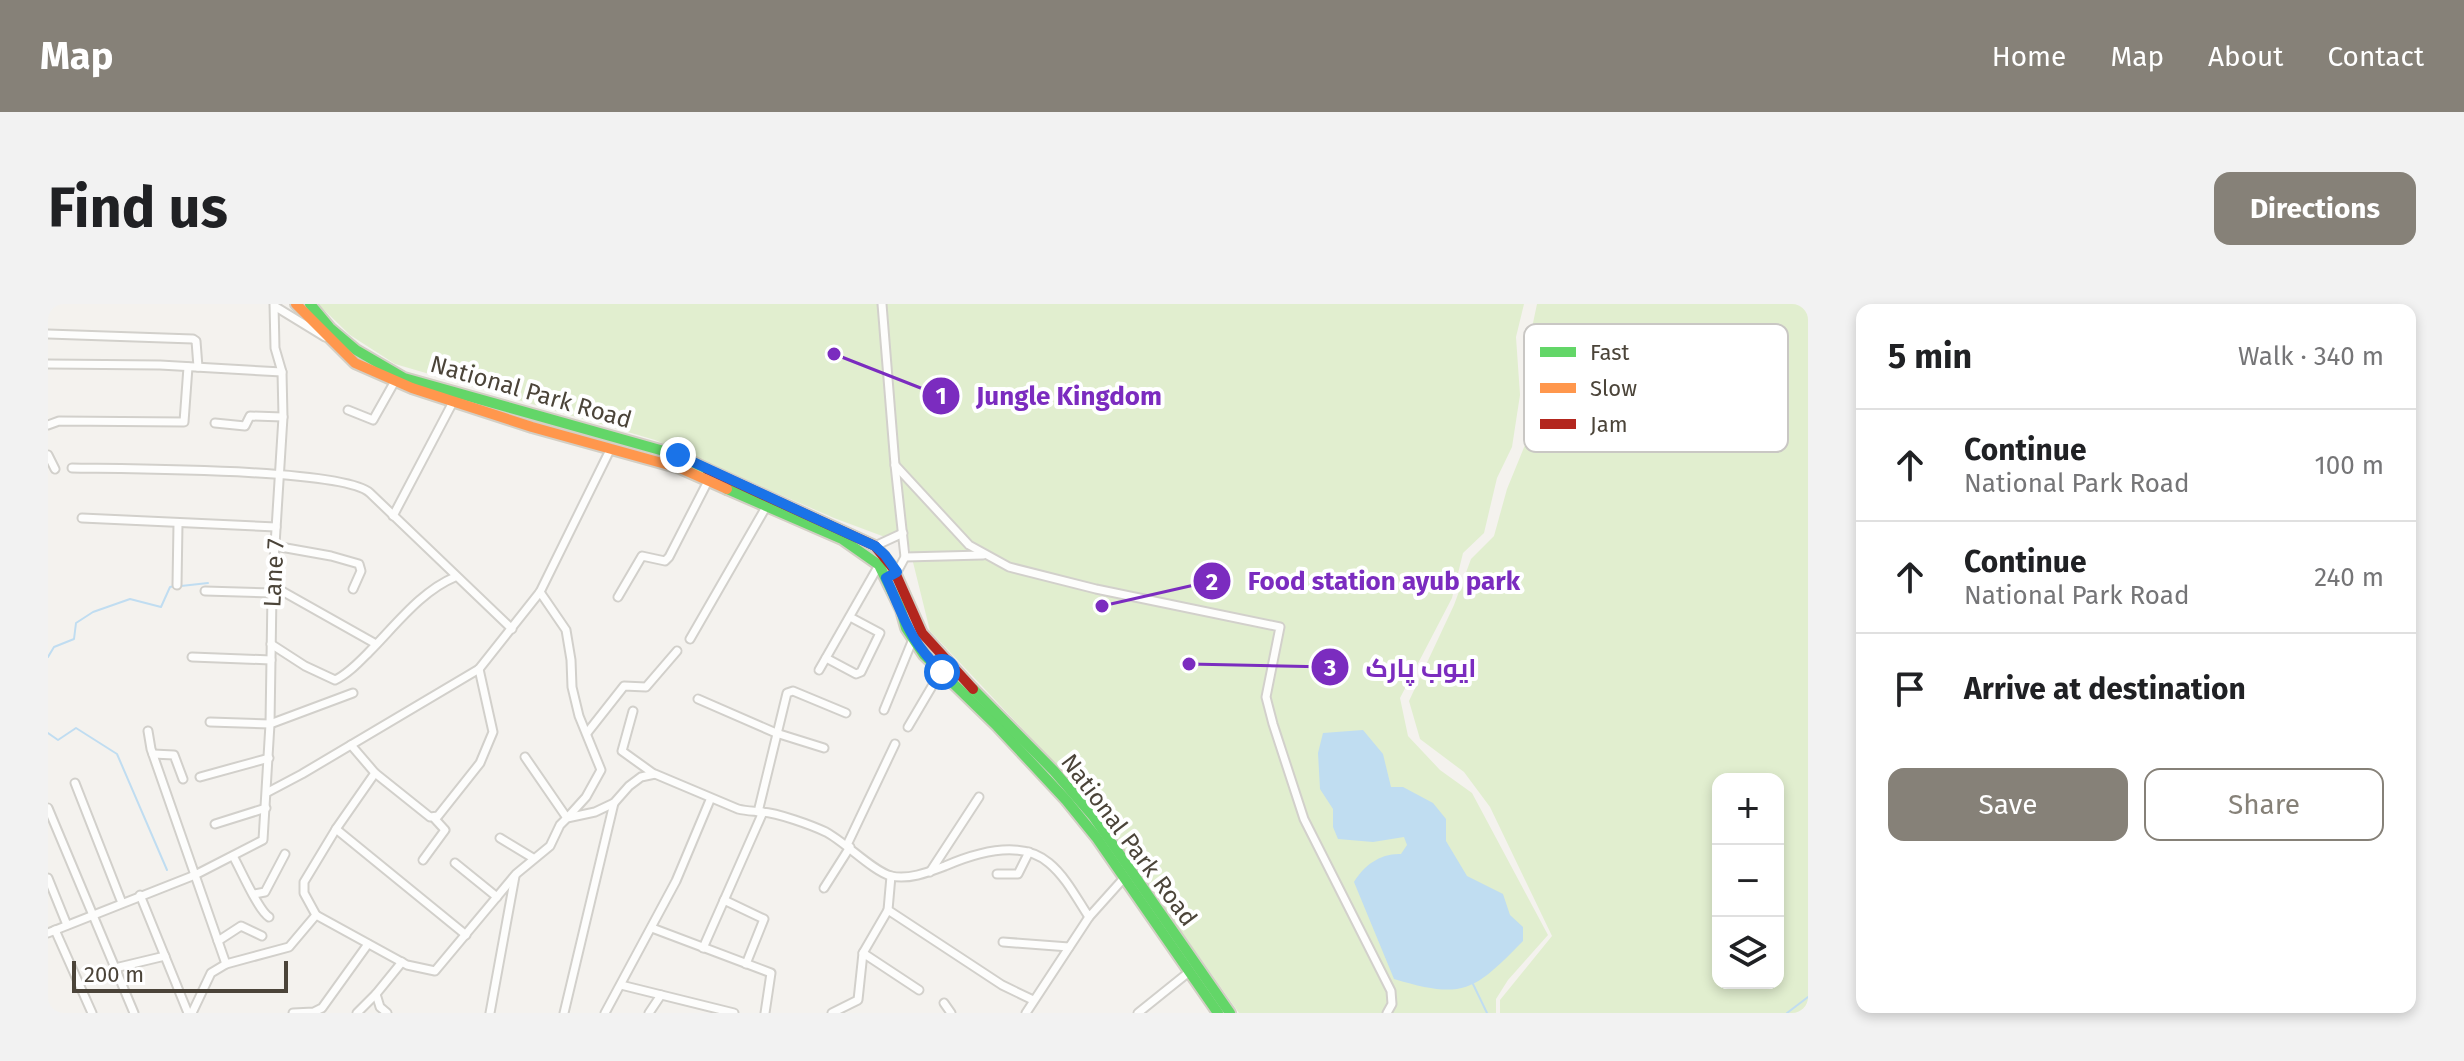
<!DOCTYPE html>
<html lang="en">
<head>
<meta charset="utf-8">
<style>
	body { margin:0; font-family:"Fira Sans",Cairo,sans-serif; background:#f2f2f2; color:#202124 }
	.controls { position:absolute; right:24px; bottom:24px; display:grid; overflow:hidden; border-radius:16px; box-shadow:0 4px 12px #0003 }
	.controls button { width:72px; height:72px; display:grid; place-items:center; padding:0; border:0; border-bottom:2px solid #e0e0e0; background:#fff; color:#202124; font:40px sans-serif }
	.scale { position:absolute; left:24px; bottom:20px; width:216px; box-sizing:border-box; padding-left:8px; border:4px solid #4b4439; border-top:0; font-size:22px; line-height:28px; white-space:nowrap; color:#4b4439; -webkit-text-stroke:6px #fff; paint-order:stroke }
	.stop { position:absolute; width:24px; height:24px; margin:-18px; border:6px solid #1a73e8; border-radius:50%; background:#fff }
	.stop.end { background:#1a73e8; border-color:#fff; box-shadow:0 2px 8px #0008 }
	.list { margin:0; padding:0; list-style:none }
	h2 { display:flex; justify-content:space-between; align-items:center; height:104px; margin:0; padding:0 32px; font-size:34px }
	h2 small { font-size:26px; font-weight:400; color:#757577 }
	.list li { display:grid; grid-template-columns:52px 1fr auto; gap:24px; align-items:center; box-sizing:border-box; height:112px; padding:0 32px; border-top:2px solid #e0e0e0 }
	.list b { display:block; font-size:30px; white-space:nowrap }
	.list p { margin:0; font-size:26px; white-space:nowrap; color:#757577 }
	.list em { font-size:26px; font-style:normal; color:#757577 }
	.actions { display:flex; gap:16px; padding:24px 32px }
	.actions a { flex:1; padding:18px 0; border:2px solid #868178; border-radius:16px; text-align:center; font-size:28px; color:#868178 }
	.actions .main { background:#868178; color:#fff }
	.icon { flex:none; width:44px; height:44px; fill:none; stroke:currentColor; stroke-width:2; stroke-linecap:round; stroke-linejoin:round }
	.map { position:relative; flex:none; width:1760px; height:709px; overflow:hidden; border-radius:16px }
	header { display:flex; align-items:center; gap:48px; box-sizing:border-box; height:112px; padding:0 40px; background:#868178; color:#fff }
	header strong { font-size:38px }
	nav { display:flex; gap:44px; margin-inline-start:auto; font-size:28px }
	.intro { display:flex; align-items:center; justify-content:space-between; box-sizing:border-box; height:192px; padding:0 48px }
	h1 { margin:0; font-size:56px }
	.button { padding:20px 36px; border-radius:16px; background:#868178; color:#fff; font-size:28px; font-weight:700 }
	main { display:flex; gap:48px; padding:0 48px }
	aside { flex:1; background:#fff; border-radius:16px; box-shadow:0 4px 12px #0003 }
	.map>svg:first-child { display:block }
	.green { fill:#e1eecf; fill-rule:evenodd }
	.water { fill:#c0ddf1 }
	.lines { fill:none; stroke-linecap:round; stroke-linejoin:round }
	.stream { stroke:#c0ddf1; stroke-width:2 }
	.street-casing { stroke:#d2d0cb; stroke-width:11 }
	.fast-casing { stroke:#d3cfc5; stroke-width:14 }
	.slow-casing { stroke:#d3cfc5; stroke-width:14 }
	.jam-casing { stroke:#d3cfc5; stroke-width:14 }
	.street { stroke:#fdfdfc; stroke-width:7 }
	.fast { stroke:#63d668; stroke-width:10 }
	.slow { stroke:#ff974d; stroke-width:10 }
	.jam { stroke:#b3261e; stroke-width:10 }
	.route { stroke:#1a73e8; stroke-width:10 }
	.labels { text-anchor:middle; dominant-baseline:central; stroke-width:8; stroke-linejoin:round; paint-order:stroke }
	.street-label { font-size:24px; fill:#4b4439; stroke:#fff }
	.key { fill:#fff; stroke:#c9c7c4; stroke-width:2 }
	.key-label { font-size:22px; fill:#4b4439 }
	.leader { fill:none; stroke:#7b2cbf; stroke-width:3 }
	.callout-dot { fill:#7b2cbf; stroke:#fff; stroke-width:3 }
	.mark-label { font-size:24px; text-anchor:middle; font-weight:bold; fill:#fff }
	.callout-label { font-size:26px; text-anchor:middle; font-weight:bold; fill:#7b2cbf; stroke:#fff; stroke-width:8; stroke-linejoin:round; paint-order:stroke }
</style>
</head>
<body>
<header>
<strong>Map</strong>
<nav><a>Home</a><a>Map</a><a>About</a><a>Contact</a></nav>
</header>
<div class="intro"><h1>Find us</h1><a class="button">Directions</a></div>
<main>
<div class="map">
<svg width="1760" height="709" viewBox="0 0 1760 709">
	<rect width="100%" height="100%" fill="#f4f2ee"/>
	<!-- green -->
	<g class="green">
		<polygon points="270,0 1476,0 1468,33 1472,91 1464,143 1449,174 1436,229 1415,249 1404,294 1352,394 1360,432 1392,466 1424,489 1500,631 1460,676 1448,695 1448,709 1191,709 1036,490 882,327 861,242 786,214 607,136 347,60 302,31"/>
		<path d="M1489,0H1760V709H1452V696L1504,632L1442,503L1416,468L1372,435L1361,397L1406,301L1423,255L1446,232L1459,185L1479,136L1487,66L1481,38ZM1670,475H1730V679H1670Z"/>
	</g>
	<!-- water -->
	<path class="water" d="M1315,426L1335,450L1343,483H1355L1385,499L1398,515V537L1419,572L1455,590L1462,611L1475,623V637C1426,687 1416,696 1346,675L1306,578C1316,561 1333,549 1353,550L1359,541L1356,533L1325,538L1290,535L1285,523V505L1272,485L1270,449L1275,429Z"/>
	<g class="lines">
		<!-- stream -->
		<g class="stream">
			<polyline points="133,282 160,279"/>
			<polyline points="0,353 6,343 26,335 28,319 45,308 82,295 113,303 122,283 127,282"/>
			<polyline points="0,429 10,436 28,424 69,450 119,566"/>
			<polyline points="1425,680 1439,709"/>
			<polyline points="1739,709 1760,693"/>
		</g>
		<!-- street casing -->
		<g class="street-casing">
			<g id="street">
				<polyline points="834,0 847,161 857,253 849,268 844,271"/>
				<polyline points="228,3 277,33"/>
				<polyline points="0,30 145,35 148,37 150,63"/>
				<polyline points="0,60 112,61 234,68"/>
				<polyline points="300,106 325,116 347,77"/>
				<polyline points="167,119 197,122 202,112 235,113"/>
				<polyline points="0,121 11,117 136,118 140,63"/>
				<polyline points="0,151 7,165"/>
				<polyline points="847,161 921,241 961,263 1048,285 1232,323 1218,393 1225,420 1256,515 1343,687 1344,700 1339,709"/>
				<path d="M24,164C72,165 295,164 322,189L464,325"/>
				<polyline points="345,212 405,98"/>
				<polyline points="34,214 228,223"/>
				<polyline points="227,242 283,252 311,260 313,267 305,285"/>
				<polyline points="827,242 855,229"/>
				<polyline points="857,253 935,251"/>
				<polyline points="129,281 130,220"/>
				<polyline points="225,282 328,340"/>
				<polyline points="157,287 224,289"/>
				<polyline points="570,293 594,252 617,257 621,253 660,177"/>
				<polyline points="642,335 718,203"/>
				<path d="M223,340L257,362L287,376C300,370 311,358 321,348C347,322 373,287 407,273"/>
				<polyline points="144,353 223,356"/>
				<polyline points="778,354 808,370 813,368 832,329 802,313"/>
				<polyline points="771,366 831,261"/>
				<polyline points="650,395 728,429 776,444"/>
				<polyline points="836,406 865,335"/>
				<polyline points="585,407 574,447 606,470"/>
				<polyline points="162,418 222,420 305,389"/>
				<polyline points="860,423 893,367"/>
				<polyline points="100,427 103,445 178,660 241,643 268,611 256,589 256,578 288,525 327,469"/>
				<polyline points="539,429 576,382 598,383 629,347"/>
				<polyline points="303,441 327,469 382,513 390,512 432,459 445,428 431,365"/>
				<polyline points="105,450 126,451 135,475"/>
				<polyline points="477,453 519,514 538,493 553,466 531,412 524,383 523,356 518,326 492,288"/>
				<polyline points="152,473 221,454"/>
				<polyline points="27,479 74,599"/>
				<polyline points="220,488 254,470 431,365 492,288 563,144"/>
				<polyline points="0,504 86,709"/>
				<polyline points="710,508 739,389 745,387 798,409"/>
				<polyline points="167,520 218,504"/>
				<polyline points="288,525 418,631"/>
				<polyline points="452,534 485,554"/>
				<polyline points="799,541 847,440"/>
				<path d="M185,552C193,566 210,606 221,613"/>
				<polyline points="375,556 397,526 386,514"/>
				<polyline points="407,559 449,593"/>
				<polyline points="882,568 931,493"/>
				<polyline points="949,570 970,570 981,548"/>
				<polyline points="843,572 840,606 954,681 985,696"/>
				<polyline points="0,574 19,621"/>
				<polyline points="776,584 802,543"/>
				<polyline points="206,590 217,588 237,550"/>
				<polyline points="92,591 140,709"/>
				<polyline points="676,596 716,615 698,660"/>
				<path d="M268,611L359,661L387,667L468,570L502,542L512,521L519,514L547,508L566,499L581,482L593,473L607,470L690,505C698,507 705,507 714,508C730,509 763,521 778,528C797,538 826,568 843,572C861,576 881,568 897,562C927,549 973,535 1001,559C1018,573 1029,595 1041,613L1076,574"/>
				<polyline points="604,624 723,669 717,709"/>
				<polyline points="7,626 44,709"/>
				<polyline points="0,629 147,571 215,536 222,420 224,289 235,113 234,68 227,44 226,0"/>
				<polyline points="170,637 193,622 214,632"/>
				<polyline points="955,638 1021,643"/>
				<polyline points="655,644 715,508"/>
				<polyline points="815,649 871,686"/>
				<polyline points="67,664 117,652"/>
				<polyline points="573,681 686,709"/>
				<polyline points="896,699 903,709"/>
				<polyline points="144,709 163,669 178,660"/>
				<polyline points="245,709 266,708 274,704 320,640"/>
				<polyline points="309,709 328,690"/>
				<polyline points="339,709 332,703 328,690 354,658"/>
				<polyline points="442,709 467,572"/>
				<polyline points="516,709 566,499"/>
				<polyline points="557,709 628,577 662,496"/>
				<polyline points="601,709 613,691"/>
				<polyline points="784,709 810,696 815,649 840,606"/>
				<polyline points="978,709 1041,613"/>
				<polyline points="1090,709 1141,668"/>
			</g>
		</g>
		<!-- fast casing -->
		<g class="fast-casing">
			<g id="fast">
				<polyline points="262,0 282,24 308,46 356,74 630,151 659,165"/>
				<polyline points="679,185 794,235 831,261 853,306 858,324 876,351 949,422 1018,496 1048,533 1170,709"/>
				<polyline points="925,385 1006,467 1045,512 1182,709"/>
			</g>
		</g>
		<!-- slow casing -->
		<g class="slow-casing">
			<polyline id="slow" points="248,0 307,59 364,84 484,123 632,164 679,185"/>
		</g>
		<!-- jam casing -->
		<g class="jam-casing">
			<polyline id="jam" points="659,165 827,242 845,264 874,329 925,385"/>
		</g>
		<!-- street -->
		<use href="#street" class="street"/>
		<!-- fast -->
		<use href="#fast" class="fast"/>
		<!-- slow -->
		<use href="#slow" class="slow"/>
		<!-- jam -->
		<use href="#jam" class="jam"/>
	</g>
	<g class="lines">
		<!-- route -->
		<path class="route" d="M630,151L827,242L837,251L849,268L838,274C857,315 860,335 894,368"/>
	</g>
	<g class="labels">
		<!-- street labels -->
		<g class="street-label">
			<text transform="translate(483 88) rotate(16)">National Park Road</text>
			<text transform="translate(226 269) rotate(-87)">Lane 7</text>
			<text transform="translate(1081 536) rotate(53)">National Park Road</text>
		</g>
	</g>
	<!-- legend -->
	<rect x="1476" y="20" width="264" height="128" rx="12" class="key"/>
	<rect x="1492" y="43" width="36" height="10" fill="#63d668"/>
	<rect x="1492" y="79" width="36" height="10" fill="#ff974d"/>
	<rect x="1492" y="115" width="36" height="10" fill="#b3261e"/>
	<g class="key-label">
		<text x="1542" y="56">Fast</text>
		<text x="1542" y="92">Slow</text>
		<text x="1542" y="128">Jam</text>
	</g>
	<!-- callouts -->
	<path class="leader" d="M786 50L893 92M1054 302L1164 277M1141 360L1282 363"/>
	<g class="callout-dot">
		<circle cx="786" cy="50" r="8"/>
		<circle cx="1054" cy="302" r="8"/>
		<circle cx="1141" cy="360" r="8"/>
		<circle cx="893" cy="92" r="20"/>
		<circle cx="1164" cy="277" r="20"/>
		<circle cx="1282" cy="363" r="20"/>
	</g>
	<g class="mark-label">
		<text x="893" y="100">1</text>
		<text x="1164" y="286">2</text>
		<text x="1282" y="372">3</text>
	</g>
	<g class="callout-label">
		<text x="1021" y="101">Jungle Kingdom</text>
		<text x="1336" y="286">Food station ayub park</text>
		<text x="1373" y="373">ایوب پارک</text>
	</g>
</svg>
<div class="controls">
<button>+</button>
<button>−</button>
<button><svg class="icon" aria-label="layers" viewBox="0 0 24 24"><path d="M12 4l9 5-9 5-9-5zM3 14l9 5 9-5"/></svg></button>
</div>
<div class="scale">200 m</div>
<div class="stop" style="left:894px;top:368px"></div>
<div class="stop end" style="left:630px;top:151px"></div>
</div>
<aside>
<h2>5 min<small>Walk · 340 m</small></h2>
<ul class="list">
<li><svg class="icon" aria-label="ahead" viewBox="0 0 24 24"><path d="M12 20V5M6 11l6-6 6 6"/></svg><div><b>Continue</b><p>National Park Road</p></div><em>100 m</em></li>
<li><svg class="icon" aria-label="ahead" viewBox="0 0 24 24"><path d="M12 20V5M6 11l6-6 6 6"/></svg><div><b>Continue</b><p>National Park Road</p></div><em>240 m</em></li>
<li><svg class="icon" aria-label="arrive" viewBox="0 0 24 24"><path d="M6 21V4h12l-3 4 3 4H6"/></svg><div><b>Arrive at destination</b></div></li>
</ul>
<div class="actions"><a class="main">Save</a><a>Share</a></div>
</aside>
</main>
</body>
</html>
